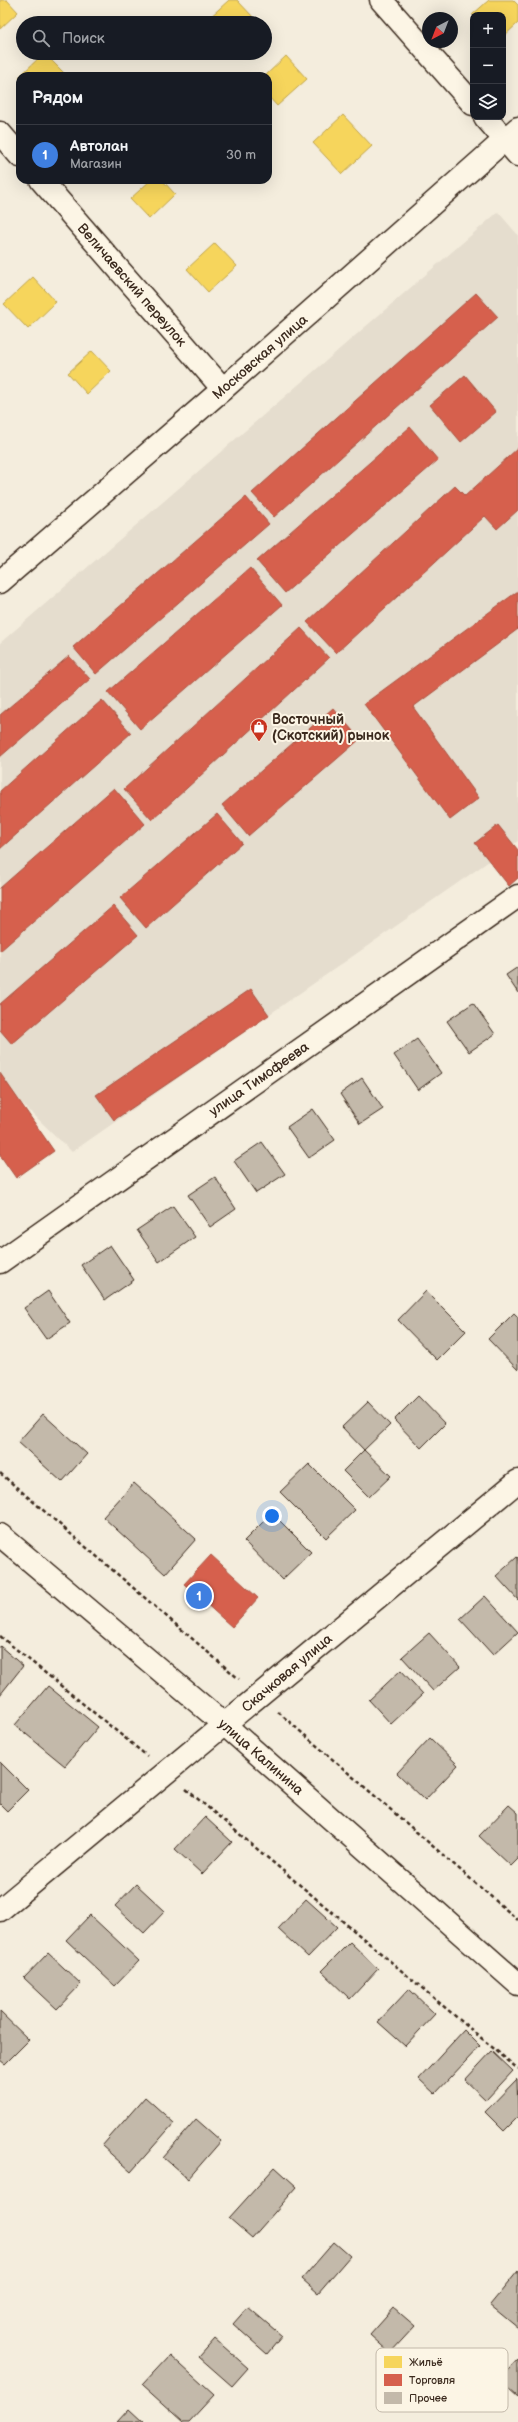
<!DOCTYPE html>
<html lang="ru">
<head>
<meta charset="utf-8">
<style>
	body { margin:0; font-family:"Balsamiq Sans",sans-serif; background:#242831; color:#f1f3f6 }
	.controls { position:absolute; right:12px; top:12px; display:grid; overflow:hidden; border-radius:8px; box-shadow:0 4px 16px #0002 }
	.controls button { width:36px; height:36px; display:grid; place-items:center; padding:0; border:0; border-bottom:1px solid #363941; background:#171b24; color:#f1f3f6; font:20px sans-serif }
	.compass { position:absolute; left:422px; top:12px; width:36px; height:36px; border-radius:50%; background:#171b24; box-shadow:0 4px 16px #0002; rotate:222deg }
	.you { position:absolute; left:272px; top:1516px; width:14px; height:14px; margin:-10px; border:3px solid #fff; border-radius:50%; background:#1a73e8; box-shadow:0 0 0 6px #1a73e833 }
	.badge { display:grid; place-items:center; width:26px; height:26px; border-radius:50%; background:#0b8043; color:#fff; font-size:13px; font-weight:700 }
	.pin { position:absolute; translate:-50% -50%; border:2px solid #fff; box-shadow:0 1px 4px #0006 }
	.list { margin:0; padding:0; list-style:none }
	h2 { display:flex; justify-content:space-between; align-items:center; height:52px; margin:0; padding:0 16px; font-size:17px }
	h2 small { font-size:13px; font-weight:400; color:#9ea1a6 }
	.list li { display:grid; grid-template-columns:26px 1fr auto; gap:12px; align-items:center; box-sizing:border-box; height:60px; padding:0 16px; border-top:1px solid #363941 }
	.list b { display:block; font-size:15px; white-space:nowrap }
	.list p { margin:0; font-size:13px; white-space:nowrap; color:#9ea1a6 }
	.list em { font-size:13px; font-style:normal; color:#9ea1a6 }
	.icon { flex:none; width:22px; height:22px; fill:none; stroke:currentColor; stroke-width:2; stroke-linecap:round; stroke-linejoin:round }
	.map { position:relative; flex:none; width:518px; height:2422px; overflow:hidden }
	.search { position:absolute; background:#171b24; box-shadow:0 4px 16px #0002; left:16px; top:16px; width:256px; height:44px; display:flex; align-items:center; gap:10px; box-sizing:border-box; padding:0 14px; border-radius:22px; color:#9ea1a6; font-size:15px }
	.panel { position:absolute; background:#171b24; box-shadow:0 4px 16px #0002; left:16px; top:72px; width:256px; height:112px; border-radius:12px }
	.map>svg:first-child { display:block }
	.built { fill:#e5ddce }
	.homes { fill:#f6d55c; stroke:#bea249 }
	.shops { fill:#d6604d; stroke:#a8503f }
	.building { fill:#c3b9aa; stroke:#3b2a1e }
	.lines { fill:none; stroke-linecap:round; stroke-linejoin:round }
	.minor-casing { stroke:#3b2a1e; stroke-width:25 }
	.secondary-casing { stroke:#3b2a1e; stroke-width:25 }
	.path { stroke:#3b2a1e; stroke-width:2.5; stroke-dasharray:4 3; stroke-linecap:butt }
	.minor { stroke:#fcf5e5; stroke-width:22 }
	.secondary { stroke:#fcf5e5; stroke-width:22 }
	.labels { text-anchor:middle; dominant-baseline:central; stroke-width:4; stroke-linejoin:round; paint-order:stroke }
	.street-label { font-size:14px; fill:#3b2a1e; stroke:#fcf5e5 }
	.poi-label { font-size:14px; font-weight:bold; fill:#3b2a1e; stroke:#fcf5e5; text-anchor:start }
	.key { fill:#fcf5e5; stroke:#c2b8a9; stroke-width:1 }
	.key-label { font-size:11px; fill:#3b2a1e }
</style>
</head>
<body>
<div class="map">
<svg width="518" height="2422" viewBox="0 0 518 2422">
	<rect width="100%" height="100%" fill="#f4eddd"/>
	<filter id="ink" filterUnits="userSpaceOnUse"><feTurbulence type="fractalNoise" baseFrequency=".025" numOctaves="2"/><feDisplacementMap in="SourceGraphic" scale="8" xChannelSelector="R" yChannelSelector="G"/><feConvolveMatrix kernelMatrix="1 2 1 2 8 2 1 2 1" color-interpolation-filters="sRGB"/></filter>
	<g filter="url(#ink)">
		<!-- built -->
		<polygon class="built" points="498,212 518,235 518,841 72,1152 0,1082 0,643"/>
		<!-- homes -->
		<g class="homes">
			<polygon points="0,0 7,0 18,12 0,29"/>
			<polygon points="229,0 237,0 254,18 249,23 211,23 208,19"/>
			<polygon points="489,0 513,0 518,5 518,23 503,37 503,15 472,15"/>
			<polygon points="44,53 67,76 20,78 19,77"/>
			<polygon points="286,56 307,79 277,106 268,96 268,76 265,76"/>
			<polygon points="343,115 372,146 342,174 313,143"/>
			<polygon points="151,180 162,180 175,194 149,219 130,199"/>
			<polygon points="215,243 237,266 208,292 187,269"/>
			<polygon points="33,277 56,302 28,329 4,304"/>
			<polygon points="92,351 111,371 87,394 68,373"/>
		</g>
		<!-- shops -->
		<g class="shops">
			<polygon points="476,293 498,317 274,517 252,493"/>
			<polygon points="465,375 496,412 461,442 430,405"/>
			<polygon points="410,427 438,460 285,593 257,561"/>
			<polygon points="518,448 518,510 497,529 485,516 336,653 307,622 455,486 465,496"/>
			<polygon points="246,497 269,524 96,674 73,647"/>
			<polygon points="250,568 282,605 140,729 108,692"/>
			<polygon points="518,591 518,629 413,707 479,798 450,820 364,704"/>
			<polygon points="301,628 329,658 152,820 124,789"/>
			<polygon points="69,656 90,679 0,757 0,715"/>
			<polygon points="102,700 131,733 0,849 0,791"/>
			<polygon points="333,708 360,739 248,836 222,805"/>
			<polygon points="114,788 145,824 0,951 0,888"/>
			<polygon points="217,814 242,843 146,928 120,898"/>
			<polygon points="498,825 518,850 518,878 509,886 475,843"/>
			<polygon points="113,906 138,935 12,1044 0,1030 0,1004"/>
			<polygon points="251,989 269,1015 114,1120 96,1095"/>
			<polygon points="0,1073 54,1151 16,1178 0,1155"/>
			<polygon points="211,1555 258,1598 232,1627 184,1584"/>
		</g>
		<!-- building -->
		<g class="building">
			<polygon points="518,967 518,993 506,975"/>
			<polygon points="473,1003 495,1034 469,1052 447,1021"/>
			<polygon points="417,1039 441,1073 418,1090 394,1055"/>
			<polygon points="362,1078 383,1109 360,1124 340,1094"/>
			<polygon points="313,1109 335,1140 309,1158 287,1127"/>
			<polygon points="262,1142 285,1174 256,1193 234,1161"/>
			<polygon points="215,1177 236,1209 210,1227 188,1195"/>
			<polygon points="173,1206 195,1237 159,1262 137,1230"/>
			<polygon points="110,1245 134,1280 105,1300 81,1265"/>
			<polygon points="48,1291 70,1323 46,1339 24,1308"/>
			<polygon points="426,1291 466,1331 437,1360 398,1320"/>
			<polygon points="514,1313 518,1317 518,1370 488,1339"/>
			<polygon points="418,1396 445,1424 421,1448 394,1420"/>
			<polygon points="368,1402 390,1425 364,1450 342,1427"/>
			<polygon points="43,1414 87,1454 62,1482 18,1442"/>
			<polygon points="364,1450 391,1476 369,1497 343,1471"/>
			<polygon points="309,1464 355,1510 326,1538 280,1492"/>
			<polygon points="134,1483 196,1539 165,1574 103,1517"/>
			<polygon points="272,1513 311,1552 282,1580 244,1541"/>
			<polygon points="517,1557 518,1558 518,1600 496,1576"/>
			<polygon points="485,1596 518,1632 493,1655 460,1619"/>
			<polygon points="429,1633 460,1667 433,1691 402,1657"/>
			<polygon points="0,1646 23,1666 0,1695"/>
			<polygon points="401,1670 423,1694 391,1724 369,1700"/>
			<polygon points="48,1686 98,1727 65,1766 15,1725"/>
			<polygon points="430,1738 458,1765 425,1800 397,1773"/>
			<polygon points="0,1762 28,1790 7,1811 0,1804"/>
			<polygon points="509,1805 518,1813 518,1859 511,1866 479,1836"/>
			<polygon points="205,1817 232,1842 202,1874 175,1849"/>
			<polygon points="136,1884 165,1911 144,1933 115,1906"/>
			<polygon points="306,1899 337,1927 308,1957 278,1929"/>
			<polygon points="90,1915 139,1961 115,1986 66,1940"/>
			<polygon points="350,1942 378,1969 350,1999 321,1971"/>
			<polygon points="48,1953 81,1984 57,2009 24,1978"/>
			<polygon points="409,1989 435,2014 405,2046 378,2022"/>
			<polygon points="0,2012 29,2040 5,2064 0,2060"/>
			<polygon points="464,2030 480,2046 435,2094 419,2079"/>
			<polygon points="492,2051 513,2071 486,2100 465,2080"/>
			<polygon points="517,2079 518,2117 504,2131 485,2112"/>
			<polygon points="145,2097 174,2123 131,2172 102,2146"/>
			<polygon points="196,2119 221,2141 188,2179 163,2157"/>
			<polygon points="275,2167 297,2187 252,2238 229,2218"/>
			<polygon points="334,2242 350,2256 318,2293 302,2279"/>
			<polygon points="518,2271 518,2328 490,2305"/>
			<polygon points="248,2307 282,2336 267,2354 233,2324"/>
			<polygon points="394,2308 415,2326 390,2353 370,2335"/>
			<polygon points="215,2339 248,2368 232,2386 199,2357"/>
			<polygon points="170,2355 214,2395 189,2422 183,2422 142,2385"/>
			<polygon points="518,2359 518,2397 499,2380"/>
			<polygon points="129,2409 143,2422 117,2422"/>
		</g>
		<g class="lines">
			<!-- minor casing -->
			<g class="minor-casing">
				<g id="minor">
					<polyline points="381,0 473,104"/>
					<polyline points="485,117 518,155"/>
					<polyline points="0,133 20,156"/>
					<polyline points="41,180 223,389"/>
					<polyline points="0,582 223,389 518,128"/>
					<polyline points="0,1262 518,896"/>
					<polyline points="0,1910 518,1481"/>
				</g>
			</g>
			<!-- secondary casing -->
			<g class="secondary-casing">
				<polyline id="secondary" points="0,1535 225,1725 518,1984"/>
			</g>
			<!-- path -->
			<g class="path">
				<polyline points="0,1473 239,1679"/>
				<polyline points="0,1636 147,1756"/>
				<polyline points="278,1712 518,1920"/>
				<polyline points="186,1789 518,2069"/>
			</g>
			<!-- minor -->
			<use href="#minor" class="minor"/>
			<!-- secondary -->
			<use href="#secondary" class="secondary"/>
		</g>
	</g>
	<!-- icons -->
	<defs>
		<g id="shop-pin" transform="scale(0.9)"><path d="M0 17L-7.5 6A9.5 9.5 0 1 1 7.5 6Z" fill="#c8321e" stroke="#fcf5e5"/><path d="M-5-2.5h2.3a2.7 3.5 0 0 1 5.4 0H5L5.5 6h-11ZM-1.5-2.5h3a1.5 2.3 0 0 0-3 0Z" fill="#fff"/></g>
	</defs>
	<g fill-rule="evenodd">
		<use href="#shop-pin" x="259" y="727"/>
	</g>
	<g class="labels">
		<!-- street labels -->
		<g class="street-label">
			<text transform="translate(132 285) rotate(49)">Величаевский переулок</text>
			<text transform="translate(260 357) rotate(-41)">Московская улица</text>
			<text transform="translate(259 1079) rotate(-35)">улица Тимофеева</text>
			<text transform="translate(287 1673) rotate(-40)">Скачковая улица</text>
			<text transform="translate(261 1757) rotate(41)">улица Калинина</text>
		</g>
		<!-- poi labels -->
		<g class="poi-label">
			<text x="272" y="719">Восточный<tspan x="272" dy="16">(Скотский) рынок</tspan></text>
		</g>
	</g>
	<!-- legend -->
	<rect x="376" y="2348" width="132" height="64" rx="6" class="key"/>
	<rect x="384" y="2356" width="18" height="12" fill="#f6d55c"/>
	<rect x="384" y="2374" width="18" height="12" fill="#d6604d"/>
	<rect x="384" y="2392" width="18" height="12" fill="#c3b9aa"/>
	<g class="key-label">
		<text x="409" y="2366">Жильё</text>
		<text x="409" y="2384">Торговля</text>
		<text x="409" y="2402">Прочее</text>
	</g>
</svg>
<div class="controls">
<button>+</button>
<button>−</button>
<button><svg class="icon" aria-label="layers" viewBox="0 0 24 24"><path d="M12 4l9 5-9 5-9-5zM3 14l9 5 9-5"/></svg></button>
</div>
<svg class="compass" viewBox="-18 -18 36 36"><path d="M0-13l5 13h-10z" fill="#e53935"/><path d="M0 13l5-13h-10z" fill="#9ea1a6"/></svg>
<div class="you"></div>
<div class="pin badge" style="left:199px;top:1596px;background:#3f7fe0">1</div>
<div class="search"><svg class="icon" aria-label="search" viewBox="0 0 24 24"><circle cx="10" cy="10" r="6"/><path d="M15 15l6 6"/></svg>Поиск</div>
<section class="panel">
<h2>Рядом<small></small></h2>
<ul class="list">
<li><span class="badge" style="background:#3f7fe0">1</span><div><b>Автолан</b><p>Магазин</p></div><em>30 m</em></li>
</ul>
</section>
</div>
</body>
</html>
